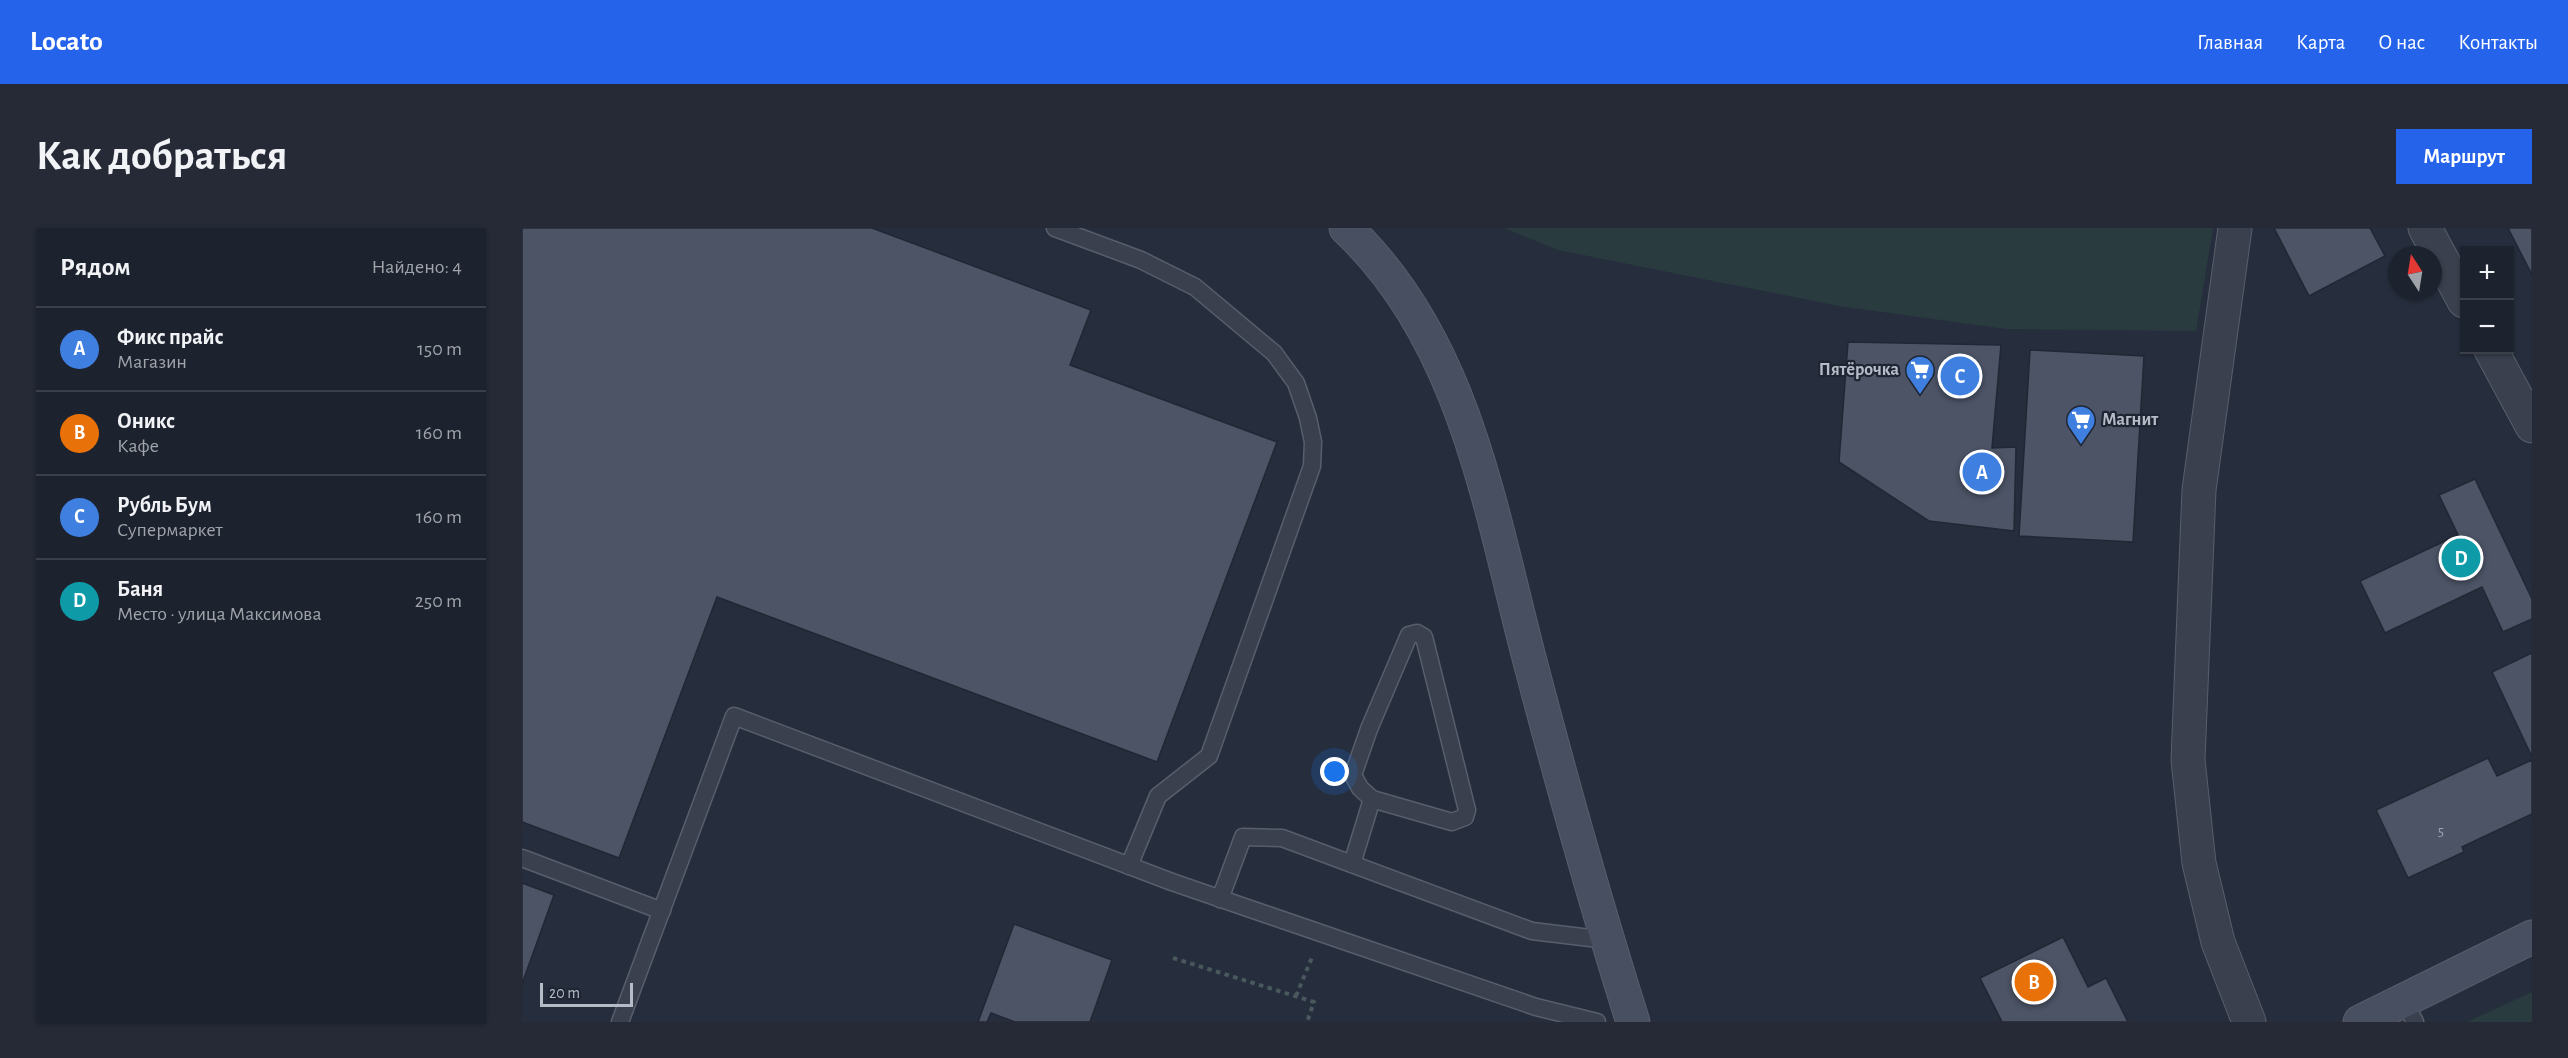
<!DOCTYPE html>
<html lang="ru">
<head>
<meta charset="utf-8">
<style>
	body { margin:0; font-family:"Alegreya Sans",sans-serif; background:#252a36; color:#f1f3f6 }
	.controls { position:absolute; right:18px; top:18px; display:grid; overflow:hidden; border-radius:0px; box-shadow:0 2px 4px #0004 }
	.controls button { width:54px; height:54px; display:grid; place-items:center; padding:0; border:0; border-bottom:2px solid #3a3f4a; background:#1c222e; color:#f1f3f6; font:30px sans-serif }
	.compass { position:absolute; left:1866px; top:18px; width:54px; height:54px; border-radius:50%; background:#1c222e; box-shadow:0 2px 4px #0004; rotate:348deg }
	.scale { position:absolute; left:18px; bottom:15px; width:93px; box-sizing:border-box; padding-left:6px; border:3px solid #b6bbc8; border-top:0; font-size:16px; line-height:21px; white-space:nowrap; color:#b6bbc8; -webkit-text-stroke:4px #1f2532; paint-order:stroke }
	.you { position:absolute; left:813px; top:544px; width:21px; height:21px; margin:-15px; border:4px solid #fff; border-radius:50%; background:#1a73e8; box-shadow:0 0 0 9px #1a73e833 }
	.badge { display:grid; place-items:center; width:39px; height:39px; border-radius:50%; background:#2563eb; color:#fff; font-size:20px; font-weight:700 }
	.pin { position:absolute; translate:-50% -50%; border:3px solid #fff; box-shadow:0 2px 6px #0006 }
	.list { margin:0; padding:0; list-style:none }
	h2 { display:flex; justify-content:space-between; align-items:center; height:78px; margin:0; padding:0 24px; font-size:26px }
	h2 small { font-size:20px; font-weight:400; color:#a0a4aa }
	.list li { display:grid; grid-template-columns:39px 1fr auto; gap:18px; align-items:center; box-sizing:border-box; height:84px; padding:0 24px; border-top:2px solid #3a3f4a }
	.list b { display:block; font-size:22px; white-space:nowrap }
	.list p { margin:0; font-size:20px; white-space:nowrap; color:#a0a4aa }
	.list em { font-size:20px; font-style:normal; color:#a0a4aa }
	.map { position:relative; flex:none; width:2010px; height:794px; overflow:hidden; border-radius:0px }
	header { display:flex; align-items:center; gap:36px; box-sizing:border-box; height:84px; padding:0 30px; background:#2563eb; color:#fff }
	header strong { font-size:28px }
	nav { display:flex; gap:33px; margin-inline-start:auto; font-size:21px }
	.intro { display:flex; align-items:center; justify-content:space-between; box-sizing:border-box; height:144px; padding:0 36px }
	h1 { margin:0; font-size:42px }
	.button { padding:15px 27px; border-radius:0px; background:#2563eb; color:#fff; font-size:21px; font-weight:700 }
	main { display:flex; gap:36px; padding:0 36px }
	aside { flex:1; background:#1c222e; border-radius:0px; box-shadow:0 2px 4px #0004 }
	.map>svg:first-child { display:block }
	.green { fill:#293b3f }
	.building { fill:#4c5466; stroke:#212734; stroke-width:1.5 }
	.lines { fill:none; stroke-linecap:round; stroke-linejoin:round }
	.lane-casing { stroke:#585e6b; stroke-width:19 }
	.street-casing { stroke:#585e6b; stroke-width:35 }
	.secondary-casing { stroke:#585e6b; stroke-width:35 }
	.path { stroke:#48585d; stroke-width:4; stroke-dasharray:4.5 4.5; stroke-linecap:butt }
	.lane { stroke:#3a404d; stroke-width:16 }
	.street { stroke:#3a404d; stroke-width:33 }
	.secondary { stroke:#484f60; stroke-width:33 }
	.labels { text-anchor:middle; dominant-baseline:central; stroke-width:4.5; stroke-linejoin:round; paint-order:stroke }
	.number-label { font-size:15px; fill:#9ca1b0 }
	.poi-label { font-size:18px; font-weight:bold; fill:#b6bbc8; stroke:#1f2532; text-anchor:end }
</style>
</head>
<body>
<header>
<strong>Locato</strong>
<nav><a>Главная</a><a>Карта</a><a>О нас</a><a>Контакты</a></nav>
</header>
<div class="intro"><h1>Как добраться</h1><a class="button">Маршрут</a></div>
<main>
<aside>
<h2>Рядом<small>Найдено: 4</small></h2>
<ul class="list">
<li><span class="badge" style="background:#3f7fe0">A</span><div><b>Фикс прайс</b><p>Магазин</p></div><em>150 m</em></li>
<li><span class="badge" style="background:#e8710a">B</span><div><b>Оникс</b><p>Кафе</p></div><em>160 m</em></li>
<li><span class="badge" style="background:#3f7fe0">C</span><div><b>Рубль Бум</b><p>Супермаркет</p></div><em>160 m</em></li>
<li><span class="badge" style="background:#0f9aa8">D</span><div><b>Баня</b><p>Место · улица Максимова</p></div><em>250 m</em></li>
</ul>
</aside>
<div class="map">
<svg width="2010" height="794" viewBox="0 0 2010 794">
	<rect width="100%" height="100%" fill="#262e3d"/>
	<!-- green -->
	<g class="green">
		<polygon points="982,0 1691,0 1674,103 1484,101 1317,78 1036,22"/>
		<polygon points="2010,764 2010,794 1945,794"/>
	</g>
	<!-- building -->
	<g class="building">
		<polygon points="0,0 350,0 569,82 548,137 755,214 635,534 195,369 97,630 0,594"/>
		<polygon points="1752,0 1848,0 1863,28 1787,68"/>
		<polygon points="1986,0 2010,0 2010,47"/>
		<polygon points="1326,114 1479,117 1470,220 1494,219 1492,303 1407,293 1317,234"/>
		<polygon points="1508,122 1622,128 1611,314 1497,308"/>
		<polygon points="1953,251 2010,371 2010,391 1981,404 1960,359 1863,405 1838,353 1936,307 1917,267"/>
		<polygon points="2010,425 2010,529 1970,444"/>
		<polygon points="1966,530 1975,548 2010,532 2010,586 1940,619 1942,624 1886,650 1854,582"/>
		<polygon points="0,655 32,667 0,756"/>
		<polygon points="492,696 590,732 568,794 493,794 469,785 465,794 456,794"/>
		<polygon points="1541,709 1566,759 1584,750 1606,794 1480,794 1458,750"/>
	</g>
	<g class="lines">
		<!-- lane casing -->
		<g class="lane-casing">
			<g id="lane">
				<polyline points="533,0 619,32 673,59 752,125 774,155 786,190 791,214 790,238 687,528 636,568 607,638"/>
				<polygon points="895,405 902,409 945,582 943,589 930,594 850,571 838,560 831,547 847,501 887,407"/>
				<polyline points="0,630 140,683"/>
				<polyline points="830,636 850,571"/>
				<polyline points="698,671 721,609 760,610 1010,703 1085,712"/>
				<polyline points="1882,773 1893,794"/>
				<polyline points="98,794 212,488 650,654 1014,779 1075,794"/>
			</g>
		</g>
		<!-- street casing -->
		<g class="street-casing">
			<g id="street">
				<polyline points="1713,0 1677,262 1666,532 1677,635 1696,714 1727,794"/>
				<polyline points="1903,0 1942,73"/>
				<polyline points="1969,122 2010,198"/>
			</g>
		</g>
		<!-- secondary casing -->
		<g class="secondary-casing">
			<g id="secondary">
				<path d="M824,0C945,113 969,288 1010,441C1041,559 1074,677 1111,794"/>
				<polyline points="1838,794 2010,709"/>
			</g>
		</g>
		<!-- path -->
		<g class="path">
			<polyline points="651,730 792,774 785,794"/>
			<polyline points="774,768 791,727"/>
		</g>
		<!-- lane -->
		<use href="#lane" class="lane"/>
		<!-- street -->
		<use href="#street" class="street"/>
		<!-- secondary -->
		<use href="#secondary" class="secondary"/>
	</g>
	<!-- icons -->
	<defs>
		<g id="supermarket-pin" transform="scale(1.5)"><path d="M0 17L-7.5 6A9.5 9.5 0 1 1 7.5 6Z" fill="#3f7fe0" stroke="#1f2532"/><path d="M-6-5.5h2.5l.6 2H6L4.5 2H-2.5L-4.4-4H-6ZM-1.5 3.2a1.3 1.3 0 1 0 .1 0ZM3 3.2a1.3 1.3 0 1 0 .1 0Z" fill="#fff"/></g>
	</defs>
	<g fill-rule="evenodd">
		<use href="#supermarket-pin" x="1398" y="142"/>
		<use href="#supermarket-pin" x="1559" y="192"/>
	</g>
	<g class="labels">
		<!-- number labels -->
		<g class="number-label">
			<text x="1919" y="603">5</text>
		</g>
		<!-- poi labels -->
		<g class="poi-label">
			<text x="1377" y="142">Пятёрочка</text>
			<text x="1580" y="192" text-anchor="start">Магнит</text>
		</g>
	</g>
</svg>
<div class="controls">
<button>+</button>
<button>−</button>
</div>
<svg class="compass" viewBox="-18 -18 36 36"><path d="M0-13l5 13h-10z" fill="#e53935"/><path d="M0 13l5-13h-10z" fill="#a0a4aa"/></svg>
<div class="scale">20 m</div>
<div class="you"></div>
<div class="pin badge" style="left:1460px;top:244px;background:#3f7fe0">A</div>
<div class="pin badge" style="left:1512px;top:754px;background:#e8710a">B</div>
<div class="pin badge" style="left:1438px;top:148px;background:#3f7fe0">C</div>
<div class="pin badge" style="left:1939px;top:330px;background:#0f9aa8">D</div>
</div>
</main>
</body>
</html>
